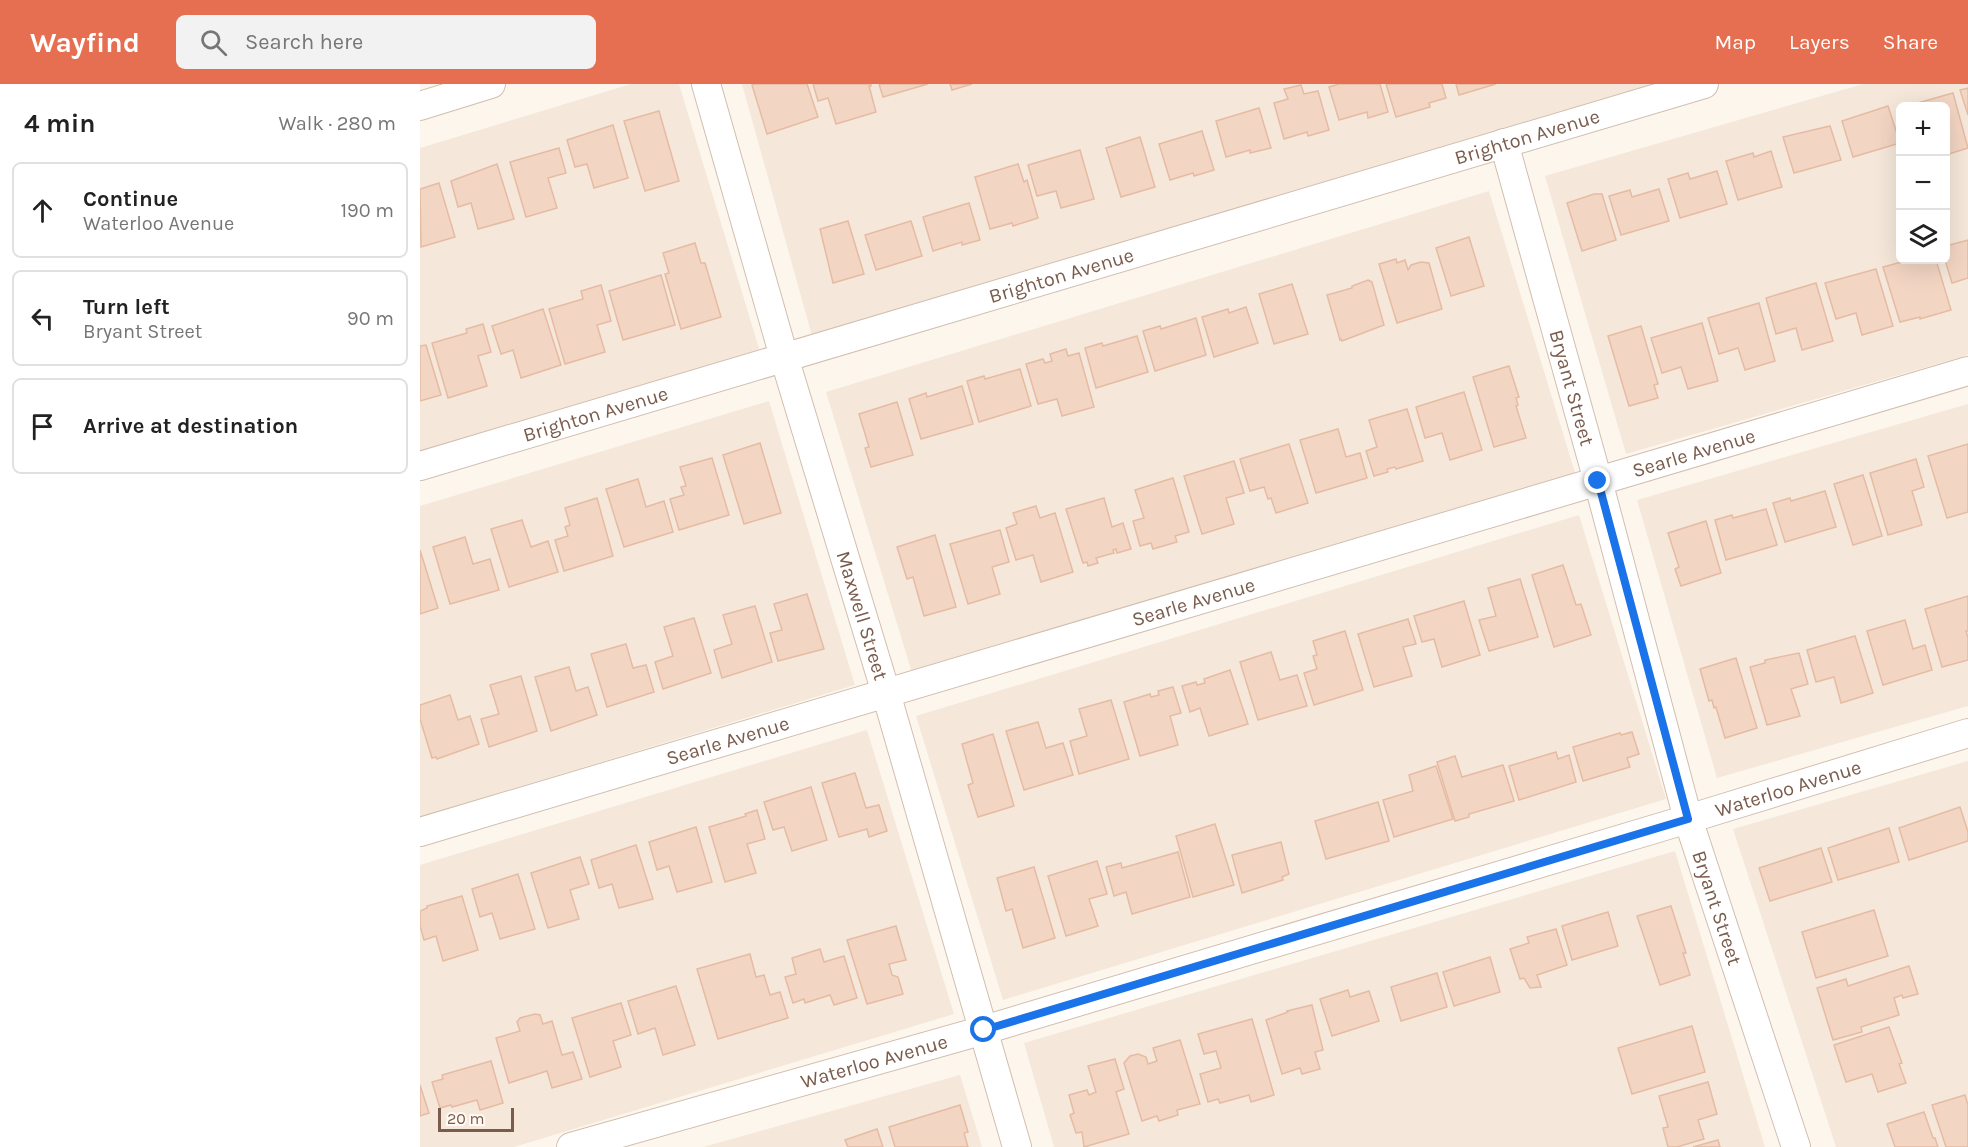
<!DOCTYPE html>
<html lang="en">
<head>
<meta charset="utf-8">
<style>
	body { margin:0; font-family:Karla,sans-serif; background:#f2f2f2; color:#222 }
	.controls { position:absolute; right:18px; top:18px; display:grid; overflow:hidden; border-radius:9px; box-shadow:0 6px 24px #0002 }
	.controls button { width:54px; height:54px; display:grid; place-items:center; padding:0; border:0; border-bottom:2px solid #e0e0e0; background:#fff; color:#222; font:30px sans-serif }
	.scale { position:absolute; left:18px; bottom:15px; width:76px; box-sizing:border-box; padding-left:6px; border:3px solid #7a5c4d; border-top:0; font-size:16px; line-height:21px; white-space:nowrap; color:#7a5c4d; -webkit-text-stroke:4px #fffaf3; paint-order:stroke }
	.stop { position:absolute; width:18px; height:18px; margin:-14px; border:4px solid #1a73e8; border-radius:50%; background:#fff }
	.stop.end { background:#1a73e8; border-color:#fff; box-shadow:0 2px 6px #0008 }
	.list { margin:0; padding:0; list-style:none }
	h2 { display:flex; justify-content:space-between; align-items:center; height:78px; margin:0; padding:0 24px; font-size:26px }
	h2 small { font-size:20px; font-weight:400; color:#767676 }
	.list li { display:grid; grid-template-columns:39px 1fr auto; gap:18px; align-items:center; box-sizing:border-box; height:96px; margin:0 12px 12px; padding:0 12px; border:2px solid #e0e0e0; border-radius:9px }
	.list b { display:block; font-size:22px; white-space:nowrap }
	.list p { margin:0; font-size:20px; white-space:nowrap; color:#767676 }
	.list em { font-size:20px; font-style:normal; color:#767676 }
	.icon { flex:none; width:33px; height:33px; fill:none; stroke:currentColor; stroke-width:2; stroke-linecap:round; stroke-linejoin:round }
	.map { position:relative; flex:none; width:1548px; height:1063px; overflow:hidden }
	header { display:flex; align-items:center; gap:36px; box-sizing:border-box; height:84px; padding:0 30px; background:#e76f51; color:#fff }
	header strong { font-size:28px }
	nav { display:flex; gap:33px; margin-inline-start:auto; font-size:21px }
	.search { width:420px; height:54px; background:#f2f2f2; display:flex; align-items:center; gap:15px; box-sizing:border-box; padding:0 21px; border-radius:9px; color:#767676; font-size:22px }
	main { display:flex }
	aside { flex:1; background:#fff }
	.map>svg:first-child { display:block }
	.residential { fill:#f5e8da; fill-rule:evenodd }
	.building { fill:#f3d5c3; stroke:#e6bba3; stroke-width:1.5 }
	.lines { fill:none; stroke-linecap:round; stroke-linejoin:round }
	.minor-casing { stroke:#d1beb0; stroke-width:30 }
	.minor { stroke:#fff; stroke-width:28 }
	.route { stroke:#1a73e8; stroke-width:8 }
	.labels { text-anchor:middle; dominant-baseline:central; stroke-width:4.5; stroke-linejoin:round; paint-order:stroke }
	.street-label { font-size:20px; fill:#7a5c4d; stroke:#fffaf3 }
</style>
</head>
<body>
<header>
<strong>Wayfind</strong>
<div class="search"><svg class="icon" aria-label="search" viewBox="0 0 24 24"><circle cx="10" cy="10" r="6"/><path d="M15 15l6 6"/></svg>Search here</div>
<nav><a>Map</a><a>Layers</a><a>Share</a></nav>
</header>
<main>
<aside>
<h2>4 min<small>Walk · 280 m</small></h2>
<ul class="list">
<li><svg class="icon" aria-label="ahead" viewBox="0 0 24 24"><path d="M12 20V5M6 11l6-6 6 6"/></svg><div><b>Continue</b><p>Waterloo Avenue</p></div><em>190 m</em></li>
<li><svg class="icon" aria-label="left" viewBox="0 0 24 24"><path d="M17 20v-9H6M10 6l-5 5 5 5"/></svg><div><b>Turn left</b><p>Bryant Street</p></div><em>90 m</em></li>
<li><svg class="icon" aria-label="arrive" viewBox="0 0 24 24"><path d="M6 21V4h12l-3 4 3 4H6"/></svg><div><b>Arrive at destination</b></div></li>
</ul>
</aside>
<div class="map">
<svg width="1548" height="1063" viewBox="0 0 1548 1063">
	<rect width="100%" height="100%" fill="#fdf6ec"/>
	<!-- residential -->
	<g class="residential">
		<polygon points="211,0 259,0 341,271 0,375 0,64"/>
		<polygon points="322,0 1239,0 392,252"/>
		<path d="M1443,0H1548V271L1206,370L1125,92ZM1480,22H1526V176H1480Z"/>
		<polygon points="1069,107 1156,392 493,592 406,308"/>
		<polygon points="349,317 435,601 0,733 0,422"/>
		<polygon points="1548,320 1548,622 1297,694 1217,416"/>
		<polygon points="1159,431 1246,715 583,916 496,632"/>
		<polygon points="447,646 534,930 94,1063 0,1063 0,781"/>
		<polygon points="1548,677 1548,1063 1416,1063 1313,745"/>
		<polygon points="1255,767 1345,1063 634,1063 604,959"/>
		<polygon points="540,991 562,1063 283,1063"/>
	</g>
	<!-- building -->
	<g class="building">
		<polygon points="335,0 387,0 398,33 347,50 332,1"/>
		<polygon points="393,0 451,0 451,2 449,2 456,28 416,40 408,14 398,17"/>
		<polygon points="459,0 508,0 463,13"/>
		<polygon points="530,0 552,0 532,6"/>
		<polygon points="919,0 960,0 968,28 948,34 947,28 919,36 909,3"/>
		<polygon points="966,0 1022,0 1026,14 1009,19 1010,23 976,33"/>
		<polygon points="1036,0 1076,0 1039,11"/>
		<polygon points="881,1 884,10 898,7 909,46 888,52 887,48 864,55 854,19 868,15 864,5"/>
		<polygon points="1548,4 1548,31 1540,6"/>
		<polygon points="1533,9 1548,64 1526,71 1526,22 1487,22"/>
		<polygon points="1468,22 1480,59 1433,73 1422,37"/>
		<polygon points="839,24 851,64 830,69 830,66 806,73 796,37"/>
		<polygon points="239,27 259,97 225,107 204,37"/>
		<polygon points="193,41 208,94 174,104 167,80 155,83 147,56"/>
		<polygon points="1410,42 1421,76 1374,89 1363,53"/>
		<polygon points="782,47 794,86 774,92 773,89 750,96 739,60"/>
		<polygon points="720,53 735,103 701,113 686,64"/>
		<polygon points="139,64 146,89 128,94 137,124 106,133 90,78"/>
		<polygon points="660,66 674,115 641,124 636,107 617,112 608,81"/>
		<polygon points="1351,67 1362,103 1318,116 1306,77 1333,69 1334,73"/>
		<polygon points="77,80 94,135 58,145 51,119 38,123 31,97"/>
		<polygon points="598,80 604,98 607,96 618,134 593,142 592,139 570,145 555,93"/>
		<polygon points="1297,87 1307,120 1260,134 1248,95 1268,89 1270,95"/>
		<polygon points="19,99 35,153 1,163 0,105"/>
		<polygon points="1239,105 1249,137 1201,151 1189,112 1210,106 1212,113"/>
		<polygon points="1174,110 1182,110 1196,156 1162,167 1147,119"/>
		<polygon points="549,119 560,156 542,161 542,158 513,167 503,133"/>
		<polygon points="428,137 444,190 413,199 400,145"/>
		<polygon points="491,137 502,172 456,186 445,151"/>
		<polygon points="1049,153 1064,202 1031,212 1016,164"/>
		<polygon points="1548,156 1548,194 1532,199 1525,176 1526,162"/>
		<polygon points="275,159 281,179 285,179 301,233 261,245 245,190 249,189 243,169"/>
		<polygon points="976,175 977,179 985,176 988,186 991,181 1001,178 1009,179 1022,225 977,239 959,180"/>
		<polygon points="1489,176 1516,176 1531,226 1500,235 1500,233 1480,238 1463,183"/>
		<polygon points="1456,185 1473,242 1442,251 1436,229 1416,235 1405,199"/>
		<polygon points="241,191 255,241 203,256 189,207"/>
		<polygon points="948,196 952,198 964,241 922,257 921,255 920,256 907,211 932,204 932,202"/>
		<polygon points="1396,199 1413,257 1382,266 1376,244 1356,250 1346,214"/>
		<polygon points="872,200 888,250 854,260 839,210"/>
		<polygon points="181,201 191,237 177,241 185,268 145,280 129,225 163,215 161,207"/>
		<polygon points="1339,219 1355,277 1325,286 1318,264 1299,270 1288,234"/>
		<polygon points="826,223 838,259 794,273 782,233 808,225 809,229"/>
		<polygon points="123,225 141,281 101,294 93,266 81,270 72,242"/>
		<polygon points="776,234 786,271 735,287 723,247 740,242 741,245"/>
		<polygon points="1282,239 1298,297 1268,305 1261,283 1242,289 1231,254"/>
		<polygon points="63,240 71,268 58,272 67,302 28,314 12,259 47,249 46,245"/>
		<polygon points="1221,242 1238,300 1234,301 1238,314 1209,322 1188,252"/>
		<polygon points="717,252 728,288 676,304 665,264 682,259 683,262"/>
		<polygon points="6,261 21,311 0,317 0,262"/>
		<polygon points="646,265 648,272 659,269 674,323 642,332 637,315 618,320 606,280 623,275 625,279 632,277 630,270"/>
		<polygon points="1089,282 1099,313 1096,314 1098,321 1096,322 1106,354 1074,363 1053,293"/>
		<polygon points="600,285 611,322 559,338 547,297 564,292 565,295"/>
		<polygon points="542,302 553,340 501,355 489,315 506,309 507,313"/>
		<polygon points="1044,308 1062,366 1030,376 1022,349 1005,354 996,323"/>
		<polygon points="477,318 493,371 451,383 445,364 449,363 439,330"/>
		<polygon points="987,325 1003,377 976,385 975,383 967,385 968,388 954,392 946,367 957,363 949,336"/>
		<polygon points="918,345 926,373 940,369 947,394 896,409 880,356"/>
		<polygon points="340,359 361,429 324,440 303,371"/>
		<polygon points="869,360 888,419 856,429 851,414 848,415 844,403 830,407 820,375"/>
		<polygon points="1548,360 1548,428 1527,434 1508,372"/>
		<polygon points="292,374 309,431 259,446 250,415 264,411 261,403 266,402 260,383"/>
		<polygon points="1496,375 1504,403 1492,407 1502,441 1468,451 1450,389"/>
		<polygon points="814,377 824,409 806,414 814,440 782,450 764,392"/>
		<polygon points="1443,391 1462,452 1433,461 1414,400"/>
		<polygon points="753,394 769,448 755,452 757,458 733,465 731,459 720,462 713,437 724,434 715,406"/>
		<polygon points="218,395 226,423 244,417 253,448 204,463 186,405"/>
		<polygon points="1405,407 1416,443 1365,458 1353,419 1370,414 1371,417"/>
		<polygon points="177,414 193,472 144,487 135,456 148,452 145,443 150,441 145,424"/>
		<polygon points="684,414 692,443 703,439 711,465 697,469 696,465 693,466 694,469 676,474 678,479 668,482 667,478 663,479 646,425"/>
		<polygon points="616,422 620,434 635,429 653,488 621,498 613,471 596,476 586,444 597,440 593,429"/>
		<polygon points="1346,425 1357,461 1306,476 1295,436 1312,431 1313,434"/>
		<polygon points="102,436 111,463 128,457 138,488 89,503 71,445"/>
		<polygon points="1286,437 1301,489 1261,502 1255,485 1259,483 1248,449"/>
		<polygon points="580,446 589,478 572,483 580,510 548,520 530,460"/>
		<polygon points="515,451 536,523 504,532 493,493 487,495 477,463"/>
		<polygon points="45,453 53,480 70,475 79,506 30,520 13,463"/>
		<polygon points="0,466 18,524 0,530"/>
		<polygon points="1143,481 1156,521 1161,520 1171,551 1134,563 1112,491"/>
		<polygon points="1100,495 1118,553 1069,567 1059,536 1076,532 1068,504"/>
		<polygon points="387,510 404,565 358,577 350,549 362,546 354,520"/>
		<polygon points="1548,512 1548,547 1546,547 1548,554 1548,576 1522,583 1505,525"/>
		<polygon points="1044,517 1060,571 1022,583 1014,555 1002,558 994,532"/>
		<polygon points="335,522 352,578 302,594 294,566 312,560 303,531"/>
		<polygon points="274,534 291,589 243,605 235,578 253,572 244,543"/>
		<polygon points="988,535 996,560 983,563 992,592 954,603 938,550"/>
		<polygon points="1485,536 1493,565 1505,561 1512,586 1463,601 1447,547"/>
		<polygon points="925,547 943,606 894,621 884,589 897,585 893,572 897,571 893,557"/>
		<polygon points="1435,552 1453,609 1421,619 1414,593 1396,598 1387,566"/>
		<polygon points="206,560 213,584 226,581 234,608 187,623 171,570"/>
		<polygon points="851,568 860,596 877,591 887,622 838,636 820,578"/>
		<polygon points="1379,569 1388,600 1371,605 1380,632 1347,641 1330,583 1345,579 1345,576"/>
		<polygon points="1316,574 1337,644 1305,654 1296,623 1294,624 1292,616 1289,617 1280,585"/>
		<polygon points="149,583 156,607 168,603 177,631 131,647 115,593"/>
		<polygon points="810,586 828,640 789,652 780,624 770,628 762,602 776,598 777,601 785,599 784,595"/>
		<polygon points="101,592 117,647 69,663 61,635 79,630 70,601"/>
		<polygon points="753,603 761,629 750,632 758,661 720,672 704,618 730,610 731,613 739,611 738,607"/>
		<polygon points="30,611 38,636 50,632 59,660 17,675 16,673 12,674 0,635 0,621"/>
		<polygon points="691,616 709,675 659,690 650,657 667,652 659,625"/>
		<polygon points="618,638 626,664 643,659 653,691 604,706 586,647"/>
		<polygon points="1212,648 1219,670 1207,674 1210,683 1163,697 1153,663 1200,649 1201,651"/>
		<polygon points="573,650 594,722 558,733 548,701 553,699 542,660"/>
		<polygon points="1136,668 1138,675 1149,671 1156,698 1099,716 1089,682"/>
		<polygon points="1035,672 1042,693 1083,681 1094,717 1049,730 1049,733 1035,737 1017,678"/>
		<polygon points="1016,682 1033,735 974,753 963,716 993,707 989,691"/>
		<polygon points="435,689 446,724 459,721 467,747 449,753 447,745 419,753 402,699"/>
		<polygon points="391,703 407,756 372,767 364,743 353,746 344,718"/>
		<polygon points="958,718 969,757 906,775 895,737"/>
		<polygon points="1540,723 1548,748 1548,757 1489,776 1479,744"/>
		<polygon points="337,726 345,755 327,760 336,789 305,798 289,743 326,732 325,730"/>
		<polygon points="795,740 814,801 773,813 756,752"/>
		<polygon points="276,743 292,798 257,808 249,782 237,786 229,758"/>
		<polygon points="1469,744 1479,778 1418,796 1408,764"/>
		<polygon points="861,758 869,790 862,793 863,796 822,809 812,771"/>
		<polygon points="216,761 233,815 199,824 192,800 179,804 171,776"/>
		<polygon points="1401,764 1412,798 1350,817 1339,784"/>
		<polygon points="758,768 770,813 712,830 706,808 694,812 686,783 701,779 702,784"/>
		<polygon points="160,773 169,800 150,806 159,835 128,844 111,789"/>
		<polygon points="677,777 687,810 669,815 678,842 646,852 628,792"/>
		<polygon points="614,783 635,854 603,864 592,825 586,827 577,794"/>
		<polygon points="98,790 115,845 80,855 72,829 60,833 52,805"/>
		<polygon points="42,812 58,866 23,877 16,852 4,856 0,842 0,827 7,824 7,822"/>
		<polygon points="1251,822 1266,869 1263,869 1270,891 1240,901 1217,832"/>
		<polygon points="1454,826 1468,872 1396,894 1382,848"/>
		<polygon points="1188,828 1198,862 1152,876 1142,842"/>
		<polygon points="476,842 486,876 469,880 472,891 478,893 483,910 447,920 427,856"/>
		<polygon points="1136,845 1147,881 1117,891 1121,903 1110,904 1104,894 1100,895 1090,865 1109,859 1107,853"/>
		<polygon points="400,865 404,878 424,872 437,914 414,921 410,911 385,919 384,915 373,919 365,893 376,890 372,874"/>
		<polygon points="330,870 336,893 344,891 350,911 360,908 368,934 298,955 277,885"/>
		<polygon points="1070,873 1080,908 1034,922 1023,888"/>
		<polygon points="1489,882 1498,910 1483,914 1482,911 1474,914 1479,931 1441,943 1442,948 1413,956 1397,904 1426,895 1428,902"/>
		<polygon points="1017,889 1027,923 981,937 971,903"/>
		<polygon points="256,902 275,961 243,971 235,944 218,950 208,917"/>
		<polygon points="928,906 930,913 949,907 959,937 912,952 900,915"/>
		<polygon points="201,919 211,951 193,957 201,983 170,993 152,934"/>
		<polygon points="892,921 903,966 895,968 900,985 882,990 880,984 862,990 846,936 868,928 867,927"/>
		<polygon points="115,930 120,931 123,940 132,937 142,971 153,968 162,995 132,1004 127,987 89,999 76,954 100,947 97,938 100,934"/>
		<polygon points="832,935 854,1011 831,1018 829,1011 800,1019 798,1015 788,1018 780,990 801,984 796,967 784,970 778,950"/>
		<polygon points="1272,942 1285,988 1212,1010 1198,964"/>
		<polygon points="1469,943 1482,979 1479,980 1486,999 1458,1008 1452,990 1426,998 1414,961"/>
		<polygon points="760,956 780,1020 757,1026 758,1031 739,1037 737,1032 722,1037 704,979 710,972 718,970 726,973 728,980 737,977 733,964"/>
		<polygon points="695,975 704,1005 696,1008 709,1050 664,1063 662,1048 656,1049 650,1031 654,1029 649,1011 667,1006 669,1011 676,1008 668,982"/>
		<polygon points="71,977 83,1019 60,1026 57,1016 32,1023 31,1021 20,1024 12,998 23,995 22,991"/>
		<polygon points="1288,998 1297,1030 1278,1036 1284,1055 1257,1063 1248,1063 1243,1044 1248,1043 1239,1012"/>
		<polygon points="0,1001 9,1029 0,1032"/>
		<polygon points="1545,1011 1548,1021 1548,1063 1526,1063 1512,1021"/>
		<polygon points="540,1021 548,1048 544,1049 548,1063 475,1063 469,1043"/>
		<polygon points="1504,1028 1513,1054 1515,1054 1518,1063 1475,1063 1467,1040"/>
		<polygon points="457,1045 463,1063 428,1063 425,1056"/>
		<polygon points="1298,1056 1300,1063 1273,1063"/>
	</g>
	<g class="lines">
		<!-- minor casing -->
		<g class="minor-casing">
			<g id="minor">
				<path id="s1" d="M286,0L364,273L466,609L597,1063"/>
				<polyline points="0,22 71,0"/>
				<path id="s2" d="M1084,59L1178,397L1268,735L1376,1063"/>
				<path id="s3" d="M0,382L1284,0"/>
				<path id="s4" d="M0,748L1548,287"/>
				<path id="s5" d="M151,1063L564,946L1268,735L1548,649"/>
			</g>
		</g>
		<!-- minor -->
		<use href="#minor" class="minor"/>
	</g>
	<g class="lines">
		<!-- route -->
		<polyline class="route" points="564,946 1268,735 1178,397"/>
	</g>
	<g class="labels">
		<!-- street labels -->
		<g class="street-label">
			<text stroke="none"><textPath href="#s3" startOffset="1155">Brighton Avenue</textPath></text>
			<text stroke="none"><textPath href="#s3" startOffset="669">Brighton Avenue</textPath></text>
			<text stroke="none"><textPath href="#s2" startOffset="254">Bryant Street</textPath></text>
			<text stroke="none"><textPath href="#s3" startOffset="183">Brighton Avenue</textPath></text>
			<text stroke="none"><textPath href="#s4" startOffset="1329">Searle Avenue</textPath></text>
			<text stroke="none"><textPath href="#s4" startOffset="807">Searle Avenue</textPath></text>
			<text stroke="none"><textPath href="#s1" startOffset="554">Maxwell Street</textPath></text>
			<text stroke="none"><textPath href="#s4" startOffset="321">Searle Avenue</textPath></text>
			<text stroke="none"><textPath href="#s5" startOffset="1269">Waterloo Avenue</textPath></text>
			<text stroke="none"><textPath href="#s2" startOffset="794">Bryant Street</textPath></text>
			<text stroke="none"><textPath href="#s5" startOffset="315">Waterloo Avenue</textPath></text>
		</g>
	</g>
</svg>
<div class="controls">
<button>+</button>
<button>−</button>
<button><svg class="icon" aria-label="layers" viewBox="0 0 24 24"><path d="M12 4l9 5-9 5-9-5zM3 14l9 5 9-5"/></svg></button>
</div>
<div class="scale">20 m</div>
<div class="stop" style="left:564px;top:946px"></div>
<div class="stop end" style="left:1178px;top:397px"></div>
</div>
</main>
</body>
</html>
